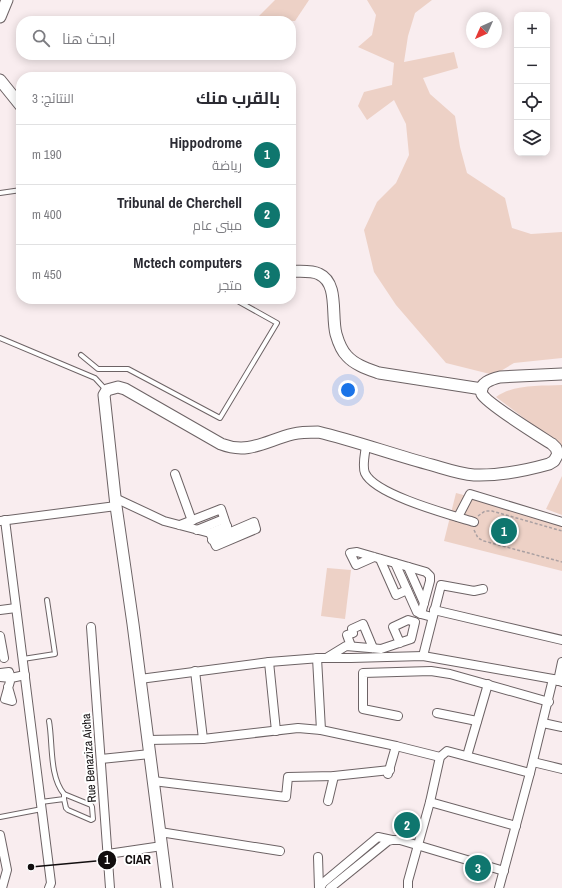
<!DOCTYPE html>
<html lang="ar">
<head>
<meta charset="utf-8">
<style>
	body { margin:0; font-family:"Archivo Narrow",Cairo,sans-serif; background:#f2f2f3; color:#2b2b33; direction:rtl }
	.controls { position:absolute; right:12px; top:12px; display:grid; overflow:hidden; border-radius:8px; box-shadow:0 2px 10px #0003 }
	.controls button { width:36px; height:36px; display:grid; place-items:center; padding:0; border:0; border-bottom:1px solid #e1e1e2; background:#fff; color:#2b2b33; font:20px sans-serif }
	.compass { position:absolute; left:466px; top:12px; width:36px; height:36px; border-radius:50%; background:#fff; box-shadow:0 2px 10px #0003; rotate:225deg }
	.you { position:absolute; left:348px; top:390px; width:14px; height:14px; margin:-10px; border:3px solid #fff; border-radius:50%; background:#1a73e8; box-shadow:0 0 0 6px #1a73e833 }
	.badge { display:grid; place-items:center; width:26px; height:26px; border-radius:50%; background:#0f766e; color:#fff; font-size:13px; font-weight:700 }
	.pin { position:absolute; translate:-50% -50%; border:2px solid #fff; box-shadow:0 1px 4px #0006 }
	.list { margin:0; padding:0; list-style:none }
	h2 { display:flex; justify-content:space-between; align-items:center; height:52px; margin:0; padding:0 16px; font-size:17px }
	h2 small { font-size:13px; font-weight:400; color:#7c7c81 }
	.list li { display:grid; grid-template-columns:26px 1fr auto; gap:12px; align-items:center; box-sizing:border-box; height:60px; padding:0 16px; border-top:1px solid #e1e1e2 }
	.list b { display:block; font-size:15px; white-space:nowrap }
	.list p { margin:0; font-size:13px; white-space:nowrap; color:#7c7c81 }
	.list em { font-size:13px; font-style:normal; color:#7c7c81 }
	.icon { flex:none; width:22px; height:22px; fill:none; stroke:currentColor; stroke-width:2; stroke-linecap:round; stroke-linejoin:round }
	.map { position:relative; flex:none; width:562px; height:888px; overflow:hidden; direction:ltr }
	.search { position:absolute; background:#fff; box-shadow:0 2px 10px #0003; left:16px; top:16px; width:280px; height:44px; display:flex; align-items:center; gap:10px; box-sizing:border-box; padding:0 14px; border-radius:16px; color:#7c7c81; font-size:15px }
	.panel { position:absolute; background:#fff; box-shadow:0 2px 10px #0003; left:16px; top:72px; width:280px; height:232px; border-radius:16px; direction:rtl }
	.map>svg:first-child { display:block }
	.green { fill:#edd1c6 }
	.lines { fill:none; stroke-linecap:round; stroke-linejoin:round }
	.lane-casing { stroke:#6d6365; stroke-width:6 }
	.street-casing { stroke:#6d6365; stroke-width:10 }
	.secondary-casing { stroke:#6d6365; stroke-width:13 }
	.path { stroke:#aaa0a2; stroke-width:1.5; stroke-dasharray:3 2; stroke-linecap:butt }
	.lane { stroke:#fff; stroke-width:4 }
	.street { stroke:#fff; stroke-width:8 }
	.secondary { stroke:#fff; stroke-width:11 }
	.labels { text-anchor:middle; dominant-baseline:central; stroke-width:4; stroke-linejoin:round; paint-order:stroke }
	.street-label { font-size:12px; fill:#110d0e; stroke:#fff }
	.leader { fill:none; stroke:#110d0e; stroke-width:1.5 }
	.callout-dot { fill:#110d0e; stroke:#fff; stroke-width:1.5 }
	.mark-label { font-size:12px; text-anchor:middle; font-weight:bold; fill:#fff }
	.callout-label { font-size:13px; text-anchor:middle; font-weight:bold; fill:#110d0e; stroke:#fff; stroke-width:4; stroke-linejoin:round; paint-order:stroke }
</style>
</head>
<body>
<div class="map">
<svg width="562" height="888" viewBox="0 0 562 888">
	<rect width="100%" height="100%" fill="#f9edef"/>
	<!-- green -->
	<g class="green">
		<polygon points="275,0 309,0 295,21 260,21 257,18"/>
		<polygon points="367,0 432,0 415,13 408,36 404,62 454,52 458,68 423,78 430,94 455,116 460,147 467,173 505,198 512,228 531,234 562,232 562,358 514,363 494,375 446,363 396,305 374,272 364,230 377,202 396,183 409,155 406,124 394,100 367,120 358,106 364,92 392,85 394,63 358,47 372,35 376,15"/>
		<path d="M562,385V447L496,397C514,384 540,386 562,385Z"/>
		<polygon points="562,476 562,515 546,509"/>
		<polygon points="456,493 562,521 562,571 444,541"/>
		<polygon points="327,568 351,570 345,619 321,616"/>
	</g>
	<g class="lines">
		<!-- lane casing -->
		<g class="lane-casing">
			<g id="lane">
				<polyline points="0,193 21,190"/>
				<polyline points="0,338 95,378 106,390"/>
				<polyline points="81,355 98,369 128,369 220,418 277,323 234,299"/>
				<polyline points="23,659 55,654 47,600"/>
				<path d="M49,721C53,743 49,776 64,794"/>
				<polyline points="41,802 64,799 66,808 68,810 91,820 93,819 92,807 91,805 64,794 64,799"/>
				<polyline points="0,817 42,809"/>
			</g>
		</g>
		<!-- street casing -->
		<g class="street-casing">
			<g id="street">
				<path d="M366,446C365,454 362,466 365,473C375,495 451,515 474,522"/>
				<polyline points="175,474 192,521"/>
				<polyline points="115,498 164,521 210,533 216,546 256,529 254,522 212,540"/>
				<polyline points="458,517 470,494 562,522"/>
				<polyline points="5,520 51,883 49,888"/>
				<polyline points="0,521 116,506"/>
				<polyline points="180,525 221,509 229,533"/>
				<polyline points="197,530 224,519"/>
				<polyline points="210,533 227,526"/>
				<polyline points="374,557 356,565 350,553 357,552 395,563 417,612 421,614 432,617"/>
				<polyline points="380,559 396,595 407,590"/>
				<polyline points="395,563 426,572 430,576 430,581 421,614"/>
				<polyline points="408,567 424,603"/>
				<polyline points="0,610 16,608"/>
				<polyline points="434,610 562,640"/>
				<polyline points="91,627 110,888"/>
				<polyline points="0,636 4,658"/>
				<polyline points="351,646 347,635 353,633 352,629 363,624 373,648"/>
				<polyline points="423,656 441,585 474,591 483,589"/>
				<polyline points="328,657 346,646 381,649 411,639 415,622 408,620 393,627 400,643"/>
				<polyline points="317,658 321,730"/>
				<polyline points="269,662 276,731"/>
				<polyline points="195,671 203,739"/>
				<polyline points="0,673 9,672 11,678 0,677"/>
				<polyline points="140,679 269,662 320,658 351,658 423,656 553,679 562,682"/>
				<polyline points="558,681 562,662"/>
				<polyline points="8,687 12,701 5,699 11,678 25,675"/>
				<polyline points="437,713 477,721"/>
				<polyline points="398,716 363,709 363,673 431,671 450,674 549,702"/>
				<polyline points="543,723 562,727"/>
				<polyline points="148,740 203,739 298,728 321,730 396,746 440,757"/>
				<polyline points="467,756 488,684"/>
				<polyline points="101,759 150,754"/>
				<polyline points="533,762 562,769"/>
				<polyline points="388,774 396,746"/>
				<polyline points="153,781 286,797 288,777 334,776 390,770"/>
				<polyline points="328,801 334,776"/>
				<polyline points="430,802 516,826"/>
				<polyline points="160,832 280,851"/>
				<polyline points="0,835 7,870 2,888"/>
				<polyline points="108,854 162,846"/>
				<polyline points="318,857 319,888"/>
				<polyline points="320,888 323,883 378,837 392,840"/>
				<polyline points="330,888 388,841 392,840 400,840 504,871"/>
				<polyline points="408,888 408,881 430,802 440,757 447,751 530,773"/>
				<polyline points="499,888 530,773 553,679"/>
			</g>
		</g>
		<!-- secondary casing -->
		<g class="secondary-casing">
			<g id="secondary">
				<polyline points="0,17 7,0"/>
				<polyline points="0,80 21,106"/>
				<path d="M291,271C299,272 311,270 319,274C339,283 331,315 336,334C338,341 341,350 347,356C355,365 368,369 379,373L482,389"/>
				<path d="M167,888L133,624L116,506L104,395L107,390L118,387L125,389L221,444C249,455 267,440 293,434C301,432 309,432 318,432C356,441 394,455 432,465C446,469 460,474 474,475C500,476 524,471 549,464L554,461L558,454L556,448L552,444C541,437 486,403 482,394C478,383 492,379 500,377L562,374"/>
			</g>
		</g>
		<!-- path -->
		<g class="path">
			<polyline points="478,516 485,511 492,511 562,531"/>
			<polyline points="474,530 478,538 484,541 562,562"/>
		</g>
		<!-- lane -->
		<use href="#lane" class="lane"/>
		<!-- street -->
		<use href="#street" class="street"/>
		<!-- secondary -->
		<use href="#secondary" class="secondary"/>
	</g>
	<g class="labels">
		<!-- street labels -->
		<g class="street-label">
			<text transform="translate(89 758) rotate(-94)">Rue Benaziza Aicha</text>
		</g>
	</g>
	<!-- callouts -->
	<path class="leader" d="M31 867L107 860"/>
	<g class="callout-dot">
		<circle cx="31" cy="867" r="4"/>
		<circle cx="107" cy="860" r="10"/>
	</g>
	<g class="mark-label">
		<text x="107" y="864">1</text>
	</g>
	<g class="callout-label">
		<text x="138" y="864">CIAR</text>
	</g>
</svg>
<div class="controls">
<button>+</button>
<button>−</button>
<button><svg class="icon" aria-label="locate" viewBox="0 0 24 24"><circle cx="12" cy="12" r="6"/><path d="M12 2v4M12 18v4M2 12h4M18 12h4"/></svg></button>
<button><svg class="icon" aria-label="layers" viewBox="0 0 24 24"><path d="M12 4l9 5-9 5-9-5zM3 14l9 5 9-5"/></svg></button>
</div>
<svg class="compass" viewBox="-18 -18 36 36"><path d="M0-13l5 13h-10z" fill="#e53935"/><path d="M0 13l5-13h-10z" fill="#7c7c81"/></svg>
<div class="you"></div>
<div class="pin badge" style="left:504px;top:531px">1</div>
<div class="pin badge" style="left:407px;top:825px">2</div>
<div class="pin badge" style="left:478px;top:868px">3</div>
<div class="search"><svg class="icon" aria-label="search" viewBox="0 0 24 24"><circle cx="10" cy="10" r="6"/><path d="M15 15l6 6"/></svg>ابحث هنا</div>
<section class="panel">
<h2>بالقرب منك<small>النتائج: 3</small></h2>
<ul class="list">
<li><span class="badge">1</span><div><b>Hippodrome</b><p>رياضة</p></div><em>190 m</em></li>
<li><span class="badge">2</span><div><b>Tribunal de Cherchell</b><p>مبنى عام</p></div><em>400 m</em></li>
<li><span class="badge">3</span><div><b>Mctech computers</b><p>متجر</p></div><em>450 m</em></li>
</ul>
</section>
</div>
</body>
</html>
